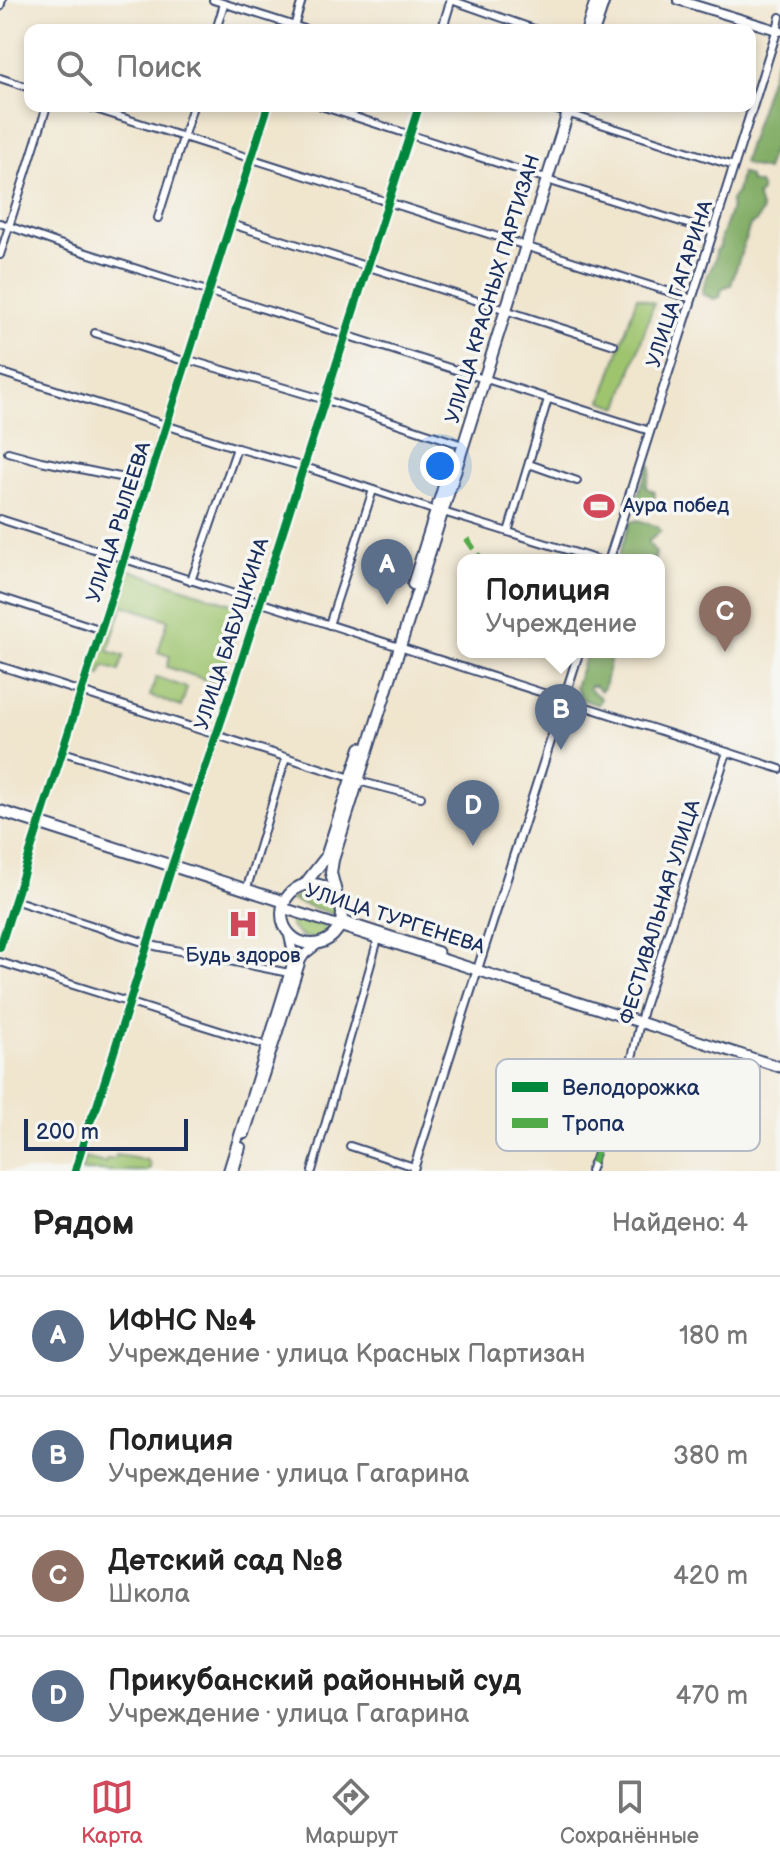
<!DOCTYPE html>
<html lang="ru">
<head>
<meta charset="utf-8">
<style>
	body { margin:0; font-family:"Balsamiq Sans",sans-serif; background:#f6f6f6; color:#222 }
	.scale { position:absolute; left:24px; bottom:20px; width:164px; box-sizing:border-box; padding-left:8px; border:4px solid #1b2f5e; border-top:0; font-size:22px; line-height:28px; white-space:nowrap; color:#1b2f5e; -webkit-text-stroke:6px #f6f6f2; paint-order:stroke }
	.you { position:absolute; left:440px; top:466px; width:28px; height:28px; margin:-20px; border:6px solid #fff; border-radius:50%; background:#1a73e8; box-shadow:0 0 0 12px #1a73e833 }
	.badge { display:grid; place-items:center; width:52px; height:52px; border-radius:50%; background:#d1495b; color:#fff; font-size:26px; font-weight:700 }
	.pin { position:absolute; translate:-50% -66px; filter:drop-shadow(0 2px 4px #0008) }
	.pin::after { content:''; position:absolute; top:42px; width:28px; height:24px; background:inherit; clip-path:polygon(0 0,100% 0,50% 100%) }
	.popup { position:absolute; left:457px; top:554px; width:208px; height:104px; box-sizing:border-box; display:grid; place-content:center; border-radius:16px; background:#fff; filter:drop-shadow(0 2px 6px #0005); font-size:26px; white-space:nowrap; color:#767676 }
	.popup b { font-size:30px; color:#222 }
	.popup::after { content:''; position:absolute; left:50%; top:100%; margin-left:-16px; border:16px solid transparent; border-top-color:#fff }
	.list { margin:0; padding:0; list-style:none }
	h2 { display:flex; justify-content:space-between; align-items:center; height:104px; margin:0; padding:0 32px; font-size:34px }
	h2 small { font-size:26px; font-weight:400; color:#767676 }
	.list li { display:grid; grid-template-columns:52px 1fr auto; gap:24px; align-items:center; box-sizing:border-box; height:120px; padding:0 32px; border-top:2px solid #e0e0e0 }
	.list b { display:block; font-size:30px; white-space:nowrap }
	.list p { margin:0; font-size:26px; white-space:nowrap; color:#767676 }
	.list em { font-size:26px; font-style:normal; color:#767676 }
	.icon { flex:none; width:44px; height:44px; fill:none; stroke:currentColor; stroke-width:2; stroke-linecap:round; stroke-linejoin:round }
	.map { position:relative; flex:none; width:780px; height:1171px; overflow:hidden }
	.search { position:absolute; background:#fff; box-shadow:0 4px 12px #0003; left:24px; right:24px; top:24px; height:88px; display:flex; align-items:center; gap:20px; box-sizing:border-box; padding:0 28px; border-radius:16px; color:#767676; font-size:30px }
	.sheet { height:584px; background:#fff }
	nav { display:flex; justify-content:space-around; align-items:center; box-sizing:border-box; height:112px; border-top:2px solid #e0e0e0; background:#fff; font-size:22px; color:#767676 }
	nav a { display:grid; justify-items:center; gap:4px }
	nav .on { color:#d1495b }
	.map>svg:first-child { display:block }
	.green { fill:#9ec46e; stroke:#5c7a66; stroke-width:2 }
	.forest { fill:#7eaa61; stroke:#4c6c60; stroke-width:2 }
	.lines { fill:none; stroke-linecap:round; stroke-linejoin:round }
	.pedestrian-casing { stroke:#3b4a6f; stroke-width:8 }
	.minor-casing { stroke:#3b4a6f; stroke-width:10 }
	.tertiary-casing { stroke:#3b4a6f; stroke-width:11 }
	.secondary-casing { stroke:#3b4a6f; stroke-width:12 }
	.primary-casing { stroke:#3b4a6f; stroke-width:13 }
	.trunk-casing { stroke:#3b4a6f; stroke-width:14 }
	.pedestrian { stroke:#fff; stroke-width:4 }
	.minor { stroke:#fff; stroke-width:6 }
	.tertiary { stroke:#fff; stroke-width:7 }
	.secondary { stroke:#fff; stroke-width:8 }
	.primary { stroke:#fff; stroke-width:9 }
	.trunk { stroke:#fff; stroke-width:10 }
	.quiet { stroke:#52ab49; stroke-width:6; stroke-dasharray:12 6; stroke-linecap:butt }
	.cycleway-casing { stroke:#f6f6f2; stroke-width:13 }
	.cycleway { stroke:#00873e; stroke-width:8 }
	.labels { text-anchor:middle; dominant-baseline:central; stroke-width:7; stroke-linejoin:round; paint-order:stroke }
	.street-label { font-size:20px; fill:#1b2f5e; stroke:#f6f6f2 }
	.poi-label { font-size:20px; fill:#1b2f5e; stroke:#f6f6f2; text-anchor:start }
	.key { fill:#f6f6f2; stroke:#b4bac6; stroke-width:2 }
	.key-label { font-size:22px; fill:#1b2f5e }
</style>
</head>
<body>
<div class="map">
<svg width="780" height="1171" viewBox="0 0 780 1171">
	<rect width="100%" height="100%" fill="#f6f6f2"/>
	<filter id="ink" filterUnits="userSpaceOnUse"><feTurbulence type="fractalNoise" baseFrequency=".0125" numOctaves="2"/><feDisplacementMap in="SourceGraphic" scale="16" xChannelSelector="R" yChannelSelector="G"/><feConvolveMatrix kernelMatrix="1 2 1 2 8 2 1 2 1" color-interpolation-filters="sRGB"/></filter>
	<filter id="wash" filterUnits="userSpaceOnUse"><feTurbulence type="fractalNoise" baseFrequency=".006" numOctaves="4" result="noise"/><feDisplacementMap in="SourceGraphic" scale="32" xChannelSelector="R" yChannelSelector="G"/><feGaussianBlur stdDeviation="1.8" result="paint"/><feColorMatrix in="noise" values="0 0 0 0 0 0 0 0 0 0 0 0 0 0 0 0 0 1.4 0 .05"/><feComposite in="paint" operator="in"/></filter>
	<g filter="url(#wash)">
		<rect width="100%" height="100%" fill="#f0e5cd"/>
		<!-- green -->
		<g class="green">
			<polygon points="637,297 654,303 619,407 602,401"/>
			<polygon points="127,569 244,608 219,684 167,667 170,656 158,652 168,620 123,605 108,651 124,656 119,671 104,666 101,675 93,672"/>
			<polygon points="156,677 187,688 181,707 150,696"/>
			<path d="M305,890C323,888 334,897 336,915L291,900Z"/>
			<path d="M287,914L332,928C315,946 291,939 287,914Z"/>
			<polygon points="116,1155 147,1160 150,1164 150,1169 148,1169 147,1171 81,1171 85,1158 105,1163 107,1159 115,1159"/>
		</g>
		<!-- forest -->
		<g class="forest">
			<polygon points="780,58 780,127 766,170 748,165 743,162 776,60"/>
			<polygon points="741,173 749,177 750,182 759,184 761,187 761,192 757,196 762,211 757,221 750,225 731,285 722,288 720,297 714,299 702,294 705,281 715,260 716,251 720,247 721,237 730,211 731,200 737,192"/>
			<polygon points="649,464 651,465 651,471 646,486 648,489 655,492 654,500 647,510 637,507 635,502"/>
			<polygon points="638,520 658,527 661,531 648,542 656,553 655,559 617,560 630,522"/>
			<polygon points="587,652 612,652 604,688 601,691 595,686 590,686 589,689 601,698 598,705 581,699 575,687"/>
		</g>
	</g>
	<g filter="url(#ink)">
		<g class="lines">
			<!-- pedestrian casing -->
			<g class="pedestrian-casing">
				<polyline id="pedestrian" points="593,1162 609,1115"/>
			</g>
			<!-- minor casing -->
			<g class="minor-casing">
				<g id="minor">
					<polyline points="213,0 308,30"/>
					<polyline points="451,0 537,30"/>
					<polyline points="0,7 2,0"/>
					<polyline points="216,30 224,4"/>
					<polyline points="293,30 302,0"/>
					<polyline points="777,30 780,17"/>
					<polyline points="0,78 30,88"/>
					<polyline points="86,106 520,244"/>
					<polyline points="321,106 541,177"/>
					<polyline points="544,106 734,166"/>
					<polyline points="547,180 713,232"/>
					<polyline points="158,218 193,106"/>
					<polyline points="0,223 71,248 478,377"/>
					<polyline points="231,224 500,308"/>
					<polyline points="525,246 692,299"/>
					<polyline points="0,255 47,106"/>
					<polyline points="505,310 614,345"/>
					<polyline points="95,333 187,362 189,360 329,401 457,443"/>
					<polyline points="0,372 237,448 308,468 436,511"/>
					<polyline points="483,378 650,431"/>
					<polyline points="8,452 41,461 149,483"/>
					<polyline points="529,464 577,481"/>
					<polyline points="443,512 599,560"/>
					<polyline points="0,519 780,769"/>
					<polyline points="508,532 548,399"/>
					<polyline points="191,581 237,448"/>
					<polyline points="0,597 102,630"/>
					<polyline points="329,625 373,490"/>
					<polyline points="0,666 351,778"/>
					<polyline points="63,752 196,793"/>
					<polyline points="358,781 421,797"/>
					<polyline points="246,891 286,757"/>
					<polyline points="14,900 155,946 289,973"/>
					<polyline points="0,947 268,106"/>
					<polyline points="0,962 261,1044"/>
					<path d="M609,1115C630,1085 634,1044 643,1010L727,752"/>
					<polyline points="350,1146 414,1167"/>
					<polyline points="312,1171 378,939"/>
					<polyline points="590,1171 593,1163"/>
				</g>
			</g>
			<!-- tertiary casing -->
			<g class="tertiary-casing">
				<g id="tertiary">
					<polyline points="442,30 451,0"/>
					<polyline points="609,560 777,30"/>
					<polyline points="75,1171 88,1126 97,1106 172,866 241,662 419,106"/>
					<polyline points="413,1171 579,652"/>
				</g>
			</g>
			<!-- secondary casing -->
			<g class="secondary-casing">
				<g id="secondary">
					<polyline points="678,0 780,31"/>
					<polyline points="245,1134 301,960 305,954 319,943"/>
					<polyline points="228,1171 294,958 288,931"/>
					<polyline points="234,1171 241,1147"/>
				</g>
			</g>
			<!-- primary casing -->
			<g class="primary-casing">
				<g id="primary">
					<polyline points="283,908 780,1067"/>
					<polyline points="345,922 438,952"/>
				</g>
			</g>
			<!-- trunk casing -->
			<g class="trunk-casing">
				<g id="trunk">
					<polyline points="587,30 596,0"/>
					<polyline points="594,30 604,0"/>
					<polyline points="413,584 448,473"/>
					<polyline points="0,811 285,902"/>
					<circle cx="312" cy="914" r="30"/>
					<polyline points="304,885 326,857 361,748"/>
					<polyline points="337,896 331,873 333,860 570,106"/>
				</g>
			</g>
			<!-- pedestrian -->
			<use href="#pedestrian" class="pedestrian"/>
			<!-- minor -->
			<use href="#minor" class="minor"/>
			<!-- tertiary -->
			<use href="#tertiary" class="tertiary"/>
			<!-- secondary -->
			<use href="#secondary" class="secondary"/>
			<!-- primary -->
			<use href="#primary" class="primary"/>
			<!-- trunk -->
			<use href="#trunk" class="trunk"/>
			<!-- quiet -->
			<g class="quiet">
				<polyline points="467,539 480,558"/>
				<polyline points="593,1163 609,1115"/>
			</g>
			<!-- cycleway casing -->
			<g class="cycleway-casing">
				<g id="cycleway">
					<polyline points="0,947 268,106"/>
					<polyline points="75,1171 88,1126 97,1106 172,866 241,662 419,106"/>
				</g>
			</g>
			<!-- cycleway -->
			<use href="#cycleway" class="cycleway"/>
		</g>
	</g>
	<!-- icons -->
	<defs>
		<g id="stadium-bare" transform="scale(2.4)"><path d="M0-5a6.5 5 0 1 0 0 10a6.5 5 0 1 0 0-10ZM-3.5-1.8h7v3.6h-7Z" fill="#d1495b" stroke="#f6f6f2" stroke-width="2.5" paint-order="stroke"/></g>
		<g id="hospital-bare" transform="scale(2.4)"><path d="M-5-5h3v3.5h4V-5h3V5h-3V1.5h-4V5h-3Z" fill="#d1495b" stroke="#f6f6f2" stroke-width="2.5" paint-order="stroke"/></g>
	</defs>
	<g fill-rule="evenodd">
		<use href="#stadium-bare" x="599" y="506"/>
		<use href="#hospital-bare" x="243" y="924"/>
	</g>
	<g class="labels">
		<!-- street labels -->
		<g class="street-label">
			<text transform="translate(680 284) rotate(-72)">УЛИЦА ГАГАРИНА</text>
			<text transform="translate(493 289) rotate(-73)">УЛИЦА КРАСНЫХ ПАРТИЗАН</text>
			<text transform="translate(119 522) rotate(-72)">УЛИЦА РЫЛЕЕВА</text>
			<text transform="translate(232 634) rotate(-72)">УЛИЦА БАБУШКИНА</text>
			<text transform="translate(660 912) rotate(-73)">ФЕСТИВАЛЬНАЯ УЛИЦА</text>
			<text transform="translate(395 919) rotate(18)">УЛИЦА ТУРГЕНЕВА</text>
		</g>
		<!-- poi labels -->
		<g class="poi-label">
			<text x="623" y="506">Аура побед</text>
			<text x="243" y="956" text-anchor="middle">Будь здоров</text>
		</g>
	</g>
	<!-- legend -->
	<rect x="496" y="1059" width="264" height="92" rx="12" class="key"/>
	<rect x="512" y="1082" width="36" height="10" fill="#00873e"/>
	<rect x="512" y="1118" width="36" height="10" fill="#52ab49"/>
	<g class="key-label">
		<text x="562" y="1095">Велодорожка</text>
		<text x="562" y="1131">Тропа</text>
	</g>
</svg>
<div class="scale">200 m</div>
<div class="you"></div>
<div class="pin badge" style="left:387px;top:605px;background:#5c6f8a">A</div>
<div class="pin badge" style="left:561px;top:750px;background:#5c6f8a">B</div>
<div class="popup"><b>Полиция</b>Учреждение</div>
<div class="pin badge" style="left:725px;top:652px;background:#8d6e63">C</div>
<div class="pin badge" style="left:473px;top:846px;background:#5c6f8a">D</div>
<div class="search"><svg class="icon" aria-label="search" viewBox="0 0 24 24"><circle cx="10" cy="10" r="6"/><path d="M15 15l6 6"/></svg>Поиск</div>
</div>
<section class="sheet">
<h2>Рядом<small>Найдено: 4</small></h2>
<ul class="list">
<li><span class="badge" style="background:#5c6f8a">A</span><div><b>ИФНС №4</b><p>Учреждение · улица Красных Партизан</p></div><em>180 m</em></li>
<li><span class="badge" style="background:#5c6f8a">B</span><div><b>Полиция</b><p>Учреждение · улица Гагарина</p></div><em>380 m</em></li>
<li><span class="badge" style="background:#8d6e63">C</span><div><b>Детский сад №8</b><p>Школа</p></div><em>420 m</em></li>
<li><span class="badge" style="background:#5c6f8a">D</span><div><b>Прикубанский районный суд</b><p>Учреждение · улица Гагарина</p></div><em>470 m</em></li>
</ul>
</section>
<nav>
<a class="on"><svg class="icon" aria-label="map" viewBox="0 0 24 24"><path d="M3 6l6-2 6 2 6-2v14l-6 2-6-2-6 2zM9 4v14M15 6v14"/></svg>Карта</a>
<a><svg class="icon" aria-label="directions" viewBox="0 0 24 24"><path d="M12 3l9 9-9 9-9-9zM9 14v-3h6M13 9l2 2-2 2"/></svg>Маршрут</a>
<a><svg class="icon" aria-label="saved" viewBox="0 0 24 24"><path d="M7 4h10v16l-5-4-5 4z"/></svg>Сохранённые</a>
</nav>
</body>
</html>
